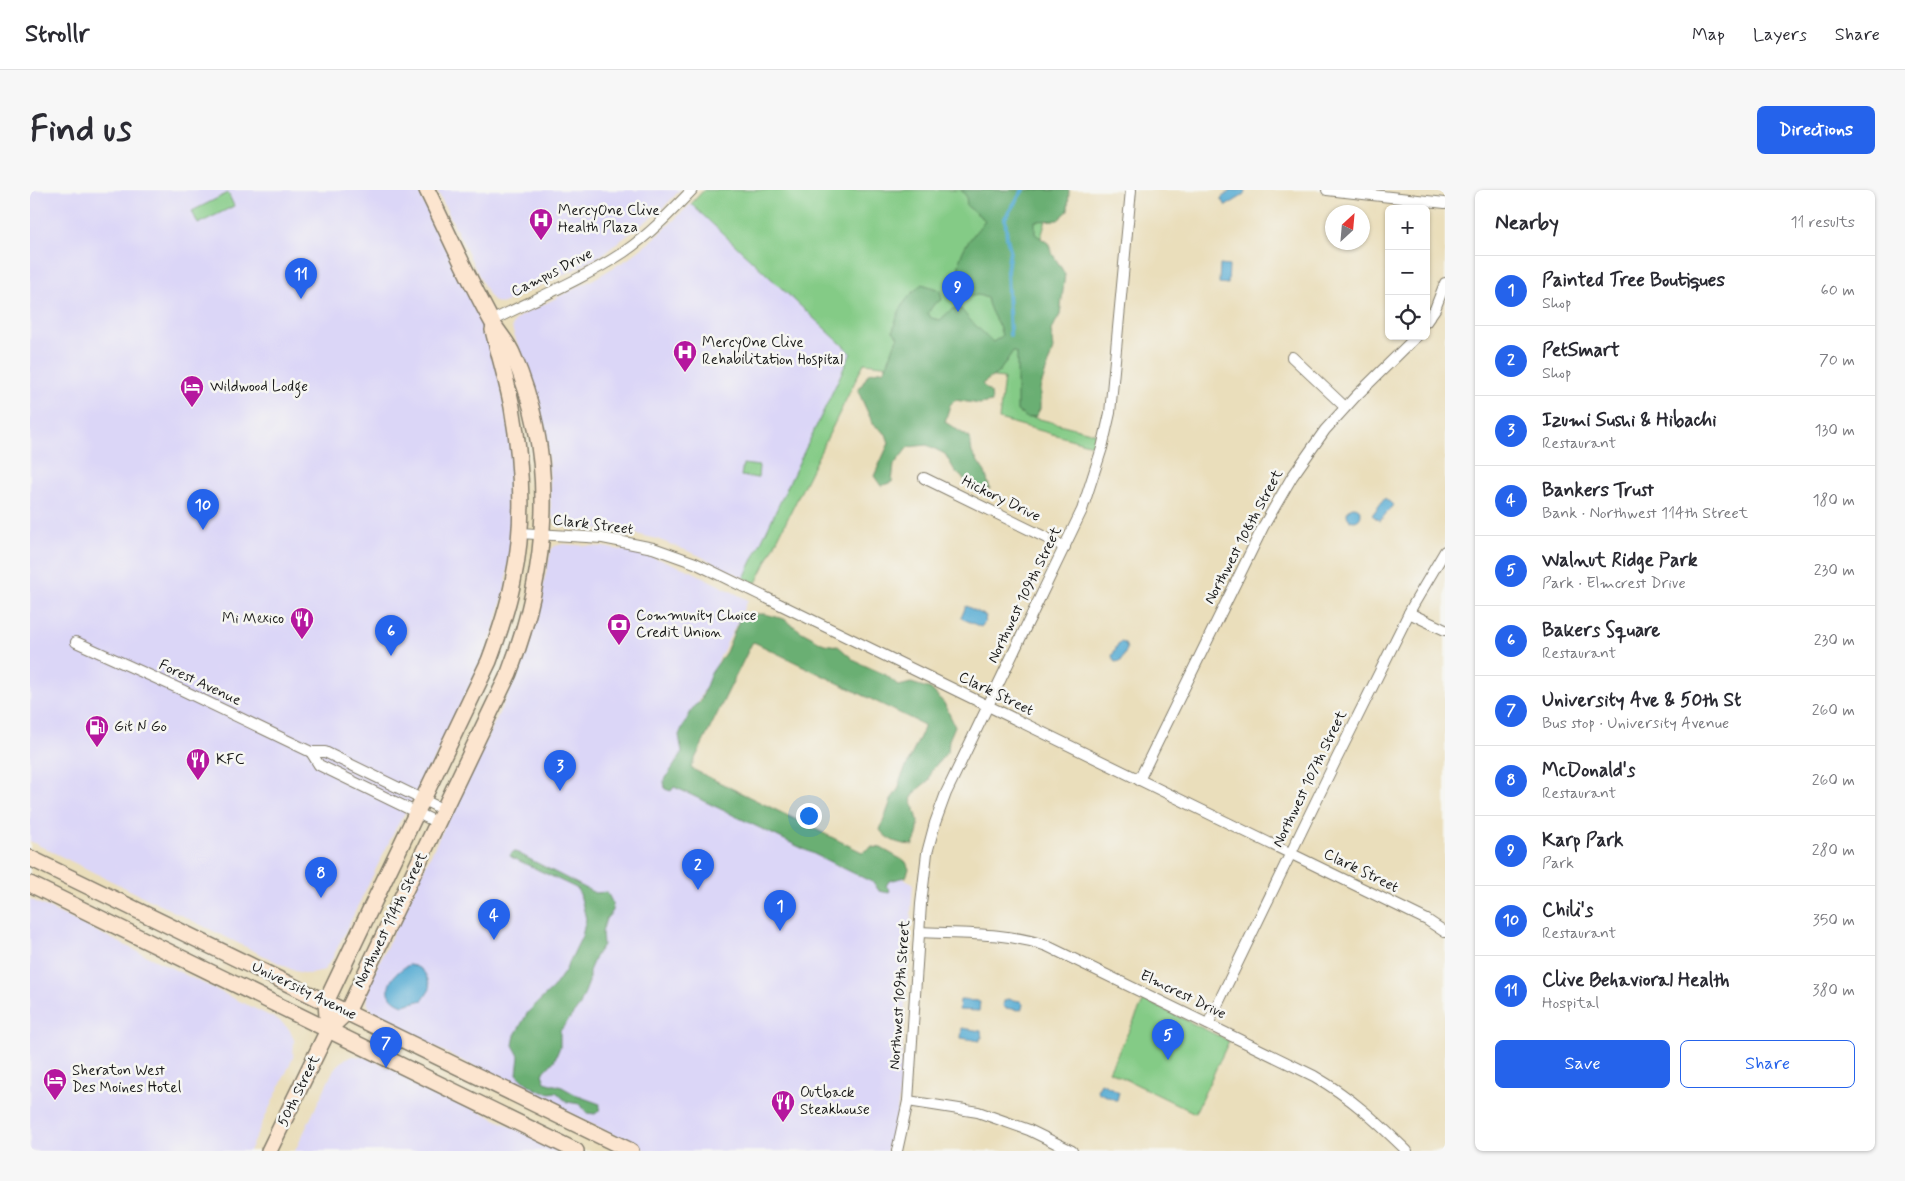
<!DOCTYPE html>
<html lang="en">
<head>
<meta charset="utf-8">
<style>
	body { margin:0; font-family:Mynerve,sans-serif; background:#f7f7f7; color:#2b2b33 }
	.controls { position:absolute; right:15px; top:15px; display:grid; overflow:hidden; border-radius:8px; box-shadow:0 1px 4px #0004 }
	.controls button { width:45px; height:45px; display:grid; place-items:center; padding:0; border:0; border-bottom:1px solid #e1e1e2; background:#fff; color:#2b2b33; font:25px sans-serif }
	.compass { position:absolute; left:1295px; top:15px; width:45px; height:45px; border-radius:50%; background:#fff; box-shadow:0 1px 4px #0004; rotate:26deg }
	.you { position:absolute; left:778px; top:625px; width:18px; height:18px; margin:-12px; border:4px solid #fff; border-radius:50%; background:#1a73e8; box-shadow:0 0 0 8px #1a73e833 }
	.badge { display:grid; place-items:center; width:32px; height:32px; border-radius:50%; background:#2563eb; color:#fff; font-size:16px; font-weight:700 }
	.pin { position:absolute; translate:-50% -41px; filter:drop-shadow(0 1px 2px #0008) }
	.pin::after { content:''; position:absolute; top:26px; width:18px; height:15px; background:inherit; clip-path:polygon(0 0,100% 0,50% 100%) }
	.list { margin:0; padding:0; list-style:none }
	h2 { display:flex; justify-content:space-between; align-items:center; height:65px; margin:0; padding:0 20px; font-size:21px }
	h2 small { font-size:16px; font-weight:400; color:#7c7c81 }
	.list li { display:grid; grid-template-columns:32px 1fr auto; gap:15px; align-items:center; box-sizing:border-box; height:70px; padding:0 20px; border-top:1px solid #e1e1e2 }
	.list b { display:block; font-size:19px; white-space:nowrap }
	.list p { margin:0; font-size:16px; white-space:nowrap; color:#7c7c81 }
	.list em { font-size:16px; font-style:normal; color:#7c7c81 }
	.actions { display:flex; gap:10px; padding:15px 20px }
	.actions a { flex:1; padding:11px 0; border:1px solid #2563eb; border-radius:8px; text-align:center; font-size:18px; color:#2563eb }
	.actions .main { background:#2563eb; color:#fff }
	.icon { flex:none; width:28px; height:28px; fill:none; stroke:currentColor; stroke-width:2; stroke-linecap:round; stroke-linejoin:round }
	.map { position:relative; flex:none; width:1415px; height:961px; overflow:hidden; border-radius:8px }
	header { display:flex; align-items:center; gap:30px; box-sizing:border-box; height:70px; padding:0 25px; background:#fff; border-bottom:1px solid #e1e1e2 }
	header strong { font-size:24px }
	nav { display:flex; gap:28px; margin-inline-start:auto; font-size:18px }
	.intro { display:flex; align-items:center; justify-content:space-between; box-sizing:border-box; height:120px; padding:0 30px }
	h1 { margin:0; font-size:35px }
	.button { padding:12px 22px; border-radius:8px; background:#2563eb; color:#fff; font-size:18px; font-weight:700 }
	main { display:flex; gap:30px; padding:0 30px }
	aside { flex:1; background:#fff; border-radius:8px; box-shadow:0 1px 4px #0004 }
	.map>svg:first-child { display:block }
	.built { fill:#dbd6f7 }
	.green { fill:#84cb86; stroke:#507451 }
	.forest { fill:#6baf73; stroke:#446648 }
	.water { fill:#57acd3; stroke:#3a6478 }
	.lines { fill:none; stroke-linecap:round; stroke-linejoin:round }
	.stream { stroke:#57acd3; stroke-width:4 }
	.street-casing { stroke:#837d6c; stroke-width:12 }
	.secondary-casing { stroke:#837d6c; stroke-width:18 }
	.street { stroke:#fff; stroke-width:10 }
	.secondary { stroke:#fce5cf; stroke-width:15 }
	.labels { text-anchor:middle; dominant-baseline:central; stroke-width:5; stroke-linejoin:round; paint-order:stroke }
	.poi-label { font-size:15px; fill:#1c1c1c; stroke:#f6f6f2; text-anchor:start }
	.street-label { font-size:15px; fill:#1c1c1c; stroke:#f6f6f2 }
</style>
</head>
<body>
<header>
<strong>Strollr</strong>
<nav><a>Map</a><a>Layers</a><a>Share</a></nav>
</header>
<div class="intro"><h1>Find us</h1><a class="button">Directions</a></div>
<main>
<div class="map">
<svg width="1415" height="961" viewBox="0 0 1415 961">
	<rect width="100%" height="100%" fill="#f6f6f2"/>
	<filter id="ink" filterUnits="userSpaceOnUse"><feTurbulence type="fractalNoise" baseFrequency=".02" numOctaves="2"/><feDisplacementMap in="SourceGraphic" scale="10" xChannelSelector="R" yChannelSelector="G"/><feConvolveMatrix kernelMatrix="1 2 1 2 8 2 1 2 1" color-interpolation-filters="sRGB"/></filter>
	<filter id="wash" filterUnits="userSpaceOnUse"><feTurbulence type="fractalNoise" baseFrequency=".0096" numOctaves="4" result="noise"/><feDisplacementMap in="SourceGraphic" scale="20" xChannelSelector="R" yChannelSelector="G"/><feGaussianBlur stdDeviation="1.12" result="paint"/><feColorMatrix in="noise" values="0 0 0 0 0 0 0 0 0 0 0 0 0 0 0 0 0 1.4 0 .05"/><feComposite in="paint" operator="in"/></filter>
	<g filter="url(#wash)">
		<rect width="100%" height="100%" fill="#eadebb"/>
		<!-- built -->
		<g class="built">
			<polygon points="0,0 388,0 452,134 467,178 482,253 484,319 480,364 475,400 462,445 448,480 394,590 365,640 302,769 294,780 278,784 265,781 0,651"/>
			<polygon points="407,0 650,0 631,20 573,64 554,75 471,114 465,112 459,106"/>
			<polygon points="661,14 821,163 714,388 668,365 627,349 606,344 574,339 536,337 529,335 524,330 521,322 518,257 507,204 484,145 482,137 485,131 490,126 562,90 598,69 625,48"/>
			<polygon points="533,354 573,357 604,362 635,371 661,381 718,410 653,543 655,580 883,693 869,908 866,930 857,961 617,961 364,837 345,826 338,815 336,805 339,793 481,498 493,469 509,414 521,360 525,356"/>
			<polygon points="0,709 250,831 259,839 264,850 263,868 219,961 0,961"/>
			<polygon points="322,866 337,867 531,961 265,961 304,879 312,871"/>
		</g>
		<!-- green -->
		<g class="green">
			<polygon points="674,0 1025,0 1004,71 990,224 1068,244 1065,256 969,229 974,188 834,173 726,393 714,388 821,163 661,14"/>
			<polygon points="198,3 204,16 168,34 162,21"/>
			<polygon points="713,274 729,276 728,288 711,286"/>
			<polygon points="1114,810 1199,851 1165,923 1079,881"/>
		</g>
		<!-- forest -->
		<g class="forest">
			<path d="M931,0H1039L1038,21L1028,30L1005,31V44L1018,53L1022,63L1035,84L1030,125L1021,140L1023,159L1010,199V219L1006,226L997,228L987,221V163L983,161L969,182L952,194L961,203L962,212L950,214L925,210L920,215L915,232L940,248L942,263L955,282L960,299L938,293L925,281L915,264L897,255L878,257L864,275L862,292L851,296L844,286L859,253L856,244L843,234L828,201L839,183L854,180C861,169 862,158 868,147L863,141C868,118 875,109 892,94L910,100L912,110L904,114L898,123L901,128L910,130L922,119H931L940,130L963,152L972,146C969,131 960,125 957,108L948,105L937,107C930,96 926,79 931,66C935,53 947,41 955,30L937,16L936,6Z"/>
			<path d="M715,424H735L754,429L772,442L794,454L808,456L825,471L856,485L869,496L881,493L901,499L914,513L925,536L919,550L918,561L901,581L899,590L888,599L881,609C888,629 892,635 883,655C869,654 858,651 850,640L862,608L869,598L870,590L894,538V535L726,453L723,452L721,455L661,577L662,579L832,662L842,657L851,658L876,672L879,679L876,687L859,691L856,696L860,700L859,703L849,701L844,693L651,600L644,597L641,601L635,599L634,591L652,563L649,545L652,538L664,516L670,512L681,483L696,462L709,430Z"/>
			<path d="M484,661L565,703L577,702L582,712L583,721L576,729L572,742L573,755L566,765L559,781V792L550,815L530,841V857L524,871L512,884L515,892L532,897L548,906L570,914L569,921L565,924L557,923L550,914L537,912L526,902C512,906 497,895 487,884L489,866L483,855L485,845L498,822L523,798L535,781L552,746L556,729L550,704L546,698L481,667L480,665Z"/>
		</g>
		<!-- water -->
		<g class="water">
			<polygon points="1202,0 1215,0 1214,5 1196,16 1191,8"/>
			<polygon points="1190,75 1199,76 1198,94 1189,93"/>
			<polygon points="1355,308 1363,315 1350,331 1342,325"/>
			<circle cx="1324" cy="324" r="7"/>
			<polygon points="936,416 956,426 955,430 956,431 951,437 931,428"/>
			<polygon points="1091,452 1095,453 1097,459 1091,471 1085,472 1082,466 1088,454"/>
			<path d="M379,775C394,777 398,786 400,799L393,810L373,815C347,806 361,783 379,775Z"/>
			<polygon points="977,809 990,811 993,814 992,819 989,820 975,818 973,816 974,811"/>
			<polygon points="930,810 950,811 949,821 929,820"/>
			<polygon points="932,838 951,841 952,848 950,848 950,851 931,848"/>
			<polygon points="1071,893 1089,902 1087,910 1085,910 1068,902 1067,900"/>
		</g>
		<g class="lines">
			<!-- stream -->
			<polyline class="stream" points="980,145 977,81 980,60 977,48 975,28 993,0"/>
		</g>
	</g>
	<g filter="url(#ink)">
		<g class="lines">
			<!-- street casing -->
			<g class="street-casing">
				<g id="street">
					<polyline points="1297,0 1415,13"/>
					<path d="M461,131C505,109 553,89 594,62C619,45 641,22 662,0"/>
					<polyline points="1396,132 1405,119 1415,93"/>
					<polyline points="1262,167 1315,217"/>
					<polyline points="894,288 1035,357"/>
					<polyline points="490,343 573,348 623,358 665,373 1397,730 1415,742"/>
					<polyline points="1379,423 1415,440"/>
					<polyline points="46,452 152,500 281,562 295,562 414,620"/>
					<polyline points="281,562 289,575 408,633"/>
					<polyline points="1109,590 1233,337 1262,287 1295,240 1325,207 1387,146"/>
					<path d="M889,742C931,744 978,742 1017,756L1284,886C1322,908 1346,931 1377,961"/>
					<polyline points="1178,834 1305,572 1382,417 1415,361"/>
					<polyline points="878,911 948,922 999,940 1042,961"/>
					<polyline points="867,961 878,911 891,714 897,663 905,633 916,603 1052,320 1072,258 1080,223 1101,0"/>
				</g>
			</g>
			<!-- secondary casing -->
			<g class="secondary-casing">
				<g id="secondary">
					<polyline points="0,668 601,961"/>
					<polyline points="0,694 546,961"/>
					<path d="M298,840L296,812L459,471C469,444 478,418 483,391C495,335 492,274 482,217C477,191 469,165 463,140"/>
					<path d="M239,961L298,840L317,822L479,483C519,379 528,268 483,165C478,152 467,142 461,130C438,88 418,43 397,0"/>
				</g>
			</g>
			<!-- street -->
			<use href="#street" class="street"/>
			<!-- secondary -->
			<use href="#secondary" class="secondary"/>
		</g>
	</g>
	<!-- icons -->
	<defs>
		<g id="hospital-pin" transform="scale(1.25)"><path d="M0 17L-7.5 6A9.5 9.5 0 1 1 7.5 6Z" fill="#b5179e" stroke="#f6f6f2"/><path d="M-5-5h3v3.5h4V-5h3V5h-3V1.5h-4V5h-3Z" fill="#fff"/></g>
		<g id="hotel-pin" transform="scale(1.25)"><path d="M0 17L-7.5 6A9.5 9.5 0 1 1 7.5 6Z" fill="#b5179e" stroke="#f6f6f2"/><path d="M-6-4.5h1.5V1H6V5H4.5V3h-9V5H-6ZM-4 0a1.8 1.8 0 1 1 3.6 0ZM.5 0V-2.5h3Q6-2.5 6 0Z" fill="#fff"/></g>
		<g id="restaurant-pin" transform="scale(1.25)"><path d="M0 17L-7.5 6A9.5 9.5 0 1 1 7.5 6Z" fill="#b5179e" stroke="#f6f6f2"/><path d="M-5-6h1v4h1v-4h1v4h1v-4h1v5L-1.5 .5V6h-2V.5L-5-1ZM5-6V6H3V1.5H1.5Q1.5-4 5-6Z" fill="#fff"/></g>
		<g id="bank-pin" transform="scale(1.25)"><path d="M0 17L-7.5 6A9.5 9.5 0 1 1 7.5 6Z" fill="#b5179e" stroke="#f6f6f2"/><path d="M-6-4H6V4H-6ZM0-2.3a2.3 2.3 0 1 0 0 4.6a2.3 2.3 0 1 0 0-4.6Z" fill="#fff"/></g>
		<g id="fuel-pin" transform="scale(1.25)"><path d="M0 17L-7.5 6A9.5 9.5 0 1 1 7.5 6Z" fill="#b5179e" stroke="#f6f6f2"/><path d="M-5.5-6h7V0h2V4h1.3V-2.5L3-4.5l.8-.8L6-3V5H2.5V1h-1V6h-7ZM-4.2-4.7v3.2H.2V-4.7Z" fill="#fff"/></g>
	</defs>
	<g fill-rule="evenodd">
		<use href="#hospital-pin" x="511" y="30"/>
		<use href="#hospital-pin" x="655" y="162"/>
		<use href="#hotel-pin" x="162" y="197"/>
		<use href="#restaurant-pin" x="272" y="429"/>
		<use href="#bank-pin" x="589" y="435"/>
		<use href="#fuel-pin" x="67" y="537"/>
		<use href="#restaurant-pin" x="168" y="570"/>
		<use href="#hotel-pin" x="25" y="890"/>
		<use href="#restaurant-pin" x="753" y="912"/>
	</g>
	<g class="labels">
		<!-- poi labels -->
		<g class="poi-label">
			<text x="528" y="21">MercyOne Clive<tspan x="528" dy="17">Health Plaza</tspan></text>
			<text x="672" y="153">MercyOne Clive<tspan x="672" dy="17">Rehabilitation Hospital</tspan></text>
			<text x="180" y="197">Wildwood Lodge</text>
			<text x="606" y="426">Community Choice<tspan x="606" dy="17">Credit Union</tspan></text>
			<text x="254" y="429" text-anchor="end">Mi Mexico</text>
			<text x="84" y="537">Git N Go</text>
			<text x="186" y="570">KFC</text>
			<text x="42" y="881">Sheraton West<tspan x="42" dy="17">Des Moines Hotel</tspan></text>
			<text x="770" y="903">Outback<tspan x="770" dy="17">Steakhouse</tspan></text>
		</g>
		<!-- street labels -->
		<g class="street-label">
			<text transform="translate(522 83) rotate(-27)">Campus Drive</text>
			<text transform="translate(971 309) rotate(26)">Hickory Drive</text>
			<text transform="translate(563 335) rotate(7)">Clark Street</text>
			<text transform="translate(1214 347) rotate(-62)">Northwest 108th Street</text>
			<text transform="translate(995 405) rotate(-64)">Northwest 109th Street</text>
			<text transform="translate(170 493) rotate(25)">Forest Avenue</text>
			<text transform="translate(966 504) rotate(26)">Clark Street</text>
			<text transform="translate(1280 589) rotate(-64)">Northwest 107th Street</text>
			<text transform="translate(1331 681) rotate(26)">Clark Street</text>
			<text transform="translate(361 730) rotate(-64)">Northwest 114th Street</text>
			<text transform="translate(274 801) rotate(26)">University Avenue</text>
			<text transform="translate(870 805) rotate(-86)">Northwest 109th Street</text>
			<text transform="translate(1153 805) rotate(26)">Elmcrest Drive</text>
			<text transform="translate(269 901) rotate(-64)">50th Street</text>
		</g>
	</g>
</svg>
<div class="controls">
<button>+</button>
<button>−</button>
<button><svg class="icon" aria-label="locate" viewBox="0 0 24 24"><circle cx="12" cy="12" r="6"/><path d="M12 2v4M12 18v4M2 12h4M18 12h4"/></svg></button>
</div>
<svg class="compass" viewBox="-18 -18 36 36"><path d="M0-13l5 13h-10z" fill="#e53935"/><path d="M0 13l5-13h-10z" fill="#7c7c81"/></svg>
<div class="you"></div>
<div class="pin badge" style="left:750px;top:741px">1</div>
<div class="pin badge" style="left:668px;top:700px">2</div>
<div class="pin badge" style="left:530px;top:601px">3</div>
<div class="pin badge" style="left:464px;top:750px">4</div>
<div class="pin badge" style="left:1138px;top:870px">5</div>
<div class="pin badge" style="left:361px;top:466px">6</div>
<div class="pin badge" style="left:356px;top:878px">7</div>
<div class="pin badge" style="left:291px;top:708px">8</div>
<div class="pin badge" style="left:928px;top:122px">9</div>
<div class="pin badge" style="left:173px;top:340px">10</div>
<div class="pin badge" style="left:271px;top:109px">11</div>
</div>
<aside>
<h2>Nearby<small>11 results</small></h2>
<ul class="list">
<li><span class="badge">1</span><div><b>Painted Tree Boutiques</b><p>Shop</p></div><em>60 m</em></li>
<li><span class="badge">2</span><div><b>PetSmart</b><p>Shop</p></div><em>70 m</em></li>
<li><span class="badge">3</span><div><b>Izumi Sushi &amp; Hibachi</b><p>Restaurant</p></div><em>130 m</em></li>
<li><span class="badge">4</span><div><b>Bankers Trust</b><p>Bank · Northwest 114th Street</p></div><em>180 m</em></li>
<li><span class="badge">5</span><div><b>Walnut Ridge Park</b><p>Park · Elmcrest Drive</p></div><em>230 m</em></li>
<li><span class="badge">6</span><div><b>Bakers Square</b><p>Restaurant</p></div><em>230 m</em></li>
<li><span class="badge">7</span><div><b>University Ave &amp; 50th St</b><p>Bus stop · University Avenue</p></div><em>260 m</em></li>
<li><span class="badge">8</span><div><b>McDonald's</b><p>Restaurant</p></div><em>260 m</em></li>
<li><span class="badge">9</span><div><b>Karp Park</b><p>Park</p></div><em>280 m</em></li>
<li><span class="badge">10</span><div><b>Chili's</b><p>Restaurant</p></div><em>350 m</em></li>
<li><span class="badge">11</span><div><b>Clive Behavioral Health</b><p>Hospital</p></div><em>380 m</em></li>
</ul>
<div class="actions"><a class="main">Save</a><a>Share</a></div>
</aside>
</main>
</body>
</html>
